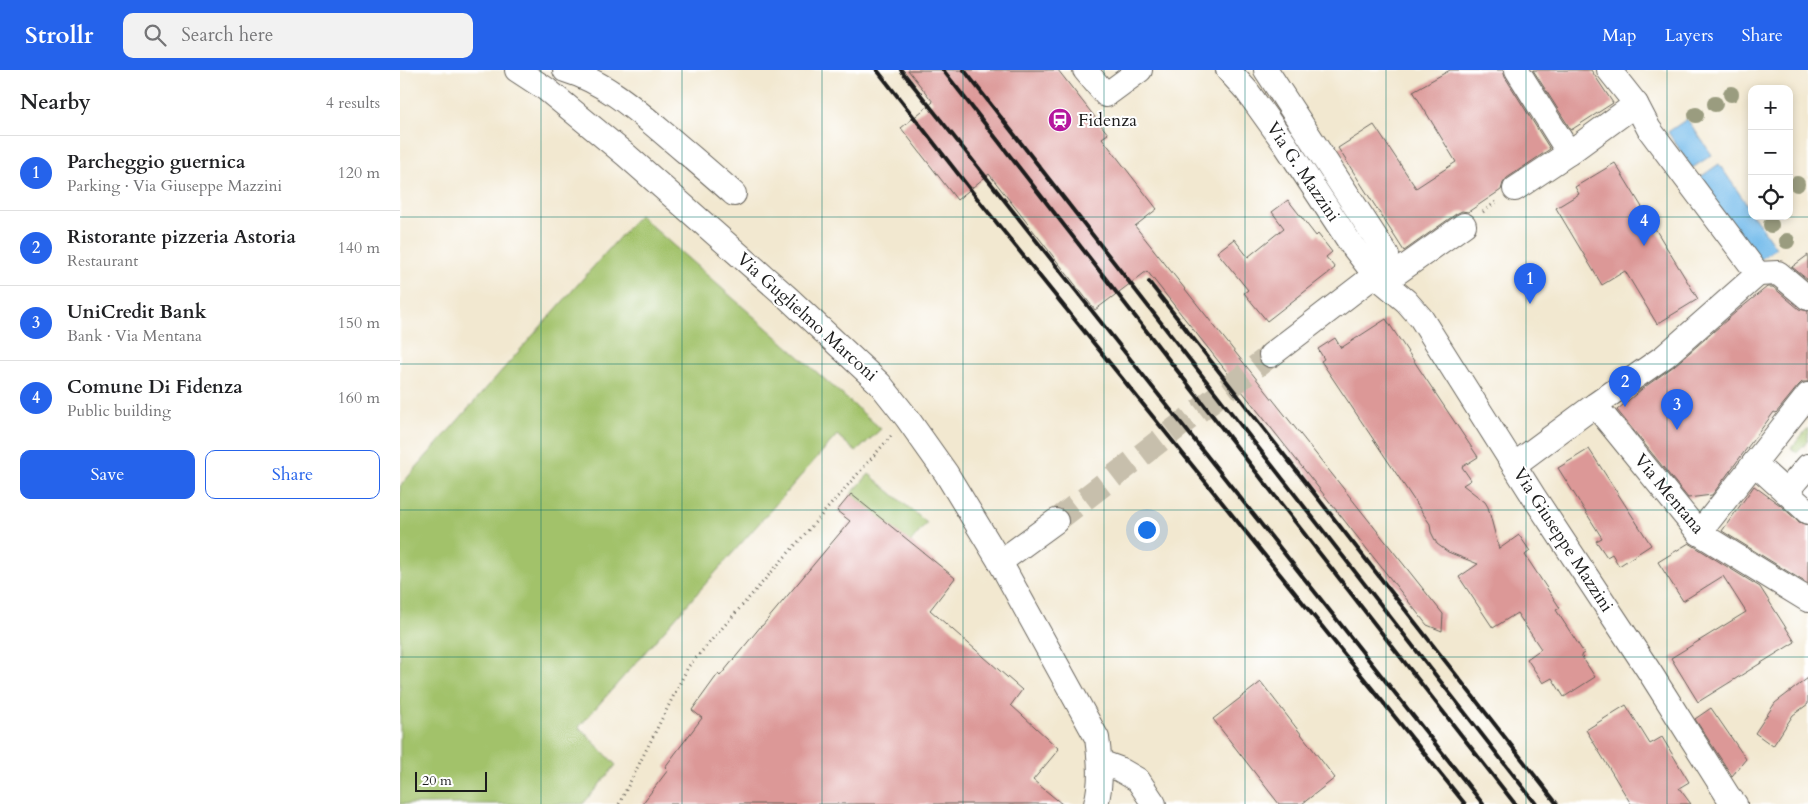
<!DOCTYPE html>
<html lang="en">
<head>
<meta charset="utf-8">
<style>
	body { margin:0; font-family:Cardo,serif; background:#f2f2f2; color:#202124 }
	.controls { position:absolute; right:15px; top:15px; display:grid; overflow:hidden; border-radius:10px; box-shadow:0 2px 8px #0003 }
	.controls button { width:45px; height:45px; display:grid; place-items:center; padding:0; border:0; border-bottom:1px solid #e0e0e0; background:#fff; color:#202124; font:25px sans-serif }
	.scale { position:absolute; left:15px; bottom:12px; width:72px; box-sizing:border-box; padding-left:5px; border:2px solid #1c1c1c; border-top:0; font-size:14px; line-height:18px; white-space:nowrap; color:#1c1c1c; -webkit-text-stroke:4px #fff; paint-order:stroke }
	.you { position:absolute; left:746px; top:459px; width:18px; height:18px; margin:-12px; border:4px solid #fff; border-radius:50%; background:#1a73e8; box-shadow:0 0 0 8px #1a73e833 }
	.badge { display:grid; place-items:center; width:32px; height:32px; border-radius:50%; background:#2563eb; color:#fff; font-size:16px; font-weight:700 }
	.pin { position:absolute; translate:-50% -41px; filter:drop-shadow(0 1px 2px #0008) }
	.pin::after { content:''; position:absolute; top:26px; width:18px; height:15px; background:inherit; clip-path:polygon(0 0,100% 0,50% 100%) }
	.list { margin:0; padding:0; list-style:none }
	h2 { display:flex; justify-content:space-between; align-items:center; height:65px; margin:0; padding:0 20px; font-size:21px }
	h2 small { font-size:16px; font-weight:400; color:#757577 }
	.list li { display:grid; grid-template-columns:32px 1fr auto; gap:15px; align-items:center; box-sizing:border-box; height:75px; padding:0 20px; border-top:1px solid #e0e0e0 }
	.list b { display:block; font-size:19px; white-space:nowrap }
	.list p { margin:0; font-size:16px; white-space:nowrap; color:#757577 }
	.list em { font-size:16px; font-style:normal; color:#757577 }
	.actions { display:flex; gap:10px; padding:15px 20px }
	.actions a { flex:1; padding:11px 0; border:1px solid #2563eb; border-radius:10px; text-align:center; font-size:18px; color:#2563eb }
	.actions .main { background:#2563eb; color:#fff }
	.icon { flex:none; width:28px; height:28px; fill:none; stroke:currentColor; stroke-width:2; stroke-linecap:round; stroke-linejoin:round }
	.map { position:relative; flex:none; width:1408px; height:734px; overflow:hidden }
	header { display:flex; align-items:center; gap:30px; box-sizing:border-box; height:70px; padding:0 25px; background:#2563eb; color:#fff }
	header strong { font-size:24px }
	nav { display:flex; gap:28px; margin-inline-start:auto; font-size:18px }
	.search { width:350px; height:45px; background:#f2f2f2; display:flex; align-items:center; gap:12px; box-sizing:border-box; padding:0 18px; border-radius:10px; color:#757577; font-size:19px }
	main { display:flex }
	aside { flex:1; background:#fff }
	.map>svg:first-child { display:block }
	.green { fill:#a2c26b; stroke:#5f6f44 }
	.water { fill:#73bbeb; stroke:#486c84 }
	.building { fill:#dc9897 }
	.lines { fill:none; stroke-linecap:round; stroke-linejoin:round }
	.minor-tunnel { stroke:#c7bfac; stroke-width:24; stroke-dasharray:24 12; stroke-linecap:butt }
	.minor-casing { stroke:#67635b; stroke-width:26 }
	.path { stroke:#67635b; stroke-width:3; stroke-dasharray:1 4; stroke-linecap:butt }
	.minor { stroke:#fff; stroke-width:24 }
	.rail { stroke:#1c1c1c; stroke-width:4 }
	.tree { fill:#9a9c7f }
	.grid { fill:none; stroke:#0f766e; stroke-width:1; stroke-opacity:0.55 }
	.labels { text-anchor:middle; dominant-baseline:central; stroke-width:4; stroke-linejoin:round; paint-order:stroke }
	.poi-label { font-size:18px; fill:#1c1c1c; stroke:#fff; text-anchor:start }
	.street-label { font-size:18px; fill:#1c1c1c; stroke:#fff }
</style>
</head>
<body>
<header>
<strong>Strollr</strong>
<div class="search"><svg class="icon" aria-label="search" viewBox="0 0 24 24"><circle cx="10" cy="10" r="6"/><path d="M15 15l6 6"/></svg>Search here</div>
<nav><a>Map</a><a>Layers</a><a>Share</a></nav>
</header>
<main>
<aside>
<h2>Nearby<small>4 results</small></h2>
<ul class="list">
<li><span class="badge">1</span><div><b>Parcheggio guernica</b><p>Parking · Via Giuseppe Mazzini</p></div><em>120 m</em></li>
<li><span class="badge">2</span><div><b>Ristorante pizzeria Astoria</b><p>Restaurant</p></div><em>140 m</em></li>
<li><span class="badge">3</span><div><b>UniCredit Bank</b><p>Bank · Via Mentana</p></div><em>150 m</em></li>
<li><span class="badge">4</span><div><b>Comune Di Fidenza</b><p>Public building</p></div><em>160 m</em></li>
</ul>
<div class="actions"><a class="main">Save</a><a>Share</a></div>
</aside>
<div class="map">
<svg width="1408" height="734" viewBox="0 0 1408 734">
	<rect width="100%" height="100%" fill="#fff"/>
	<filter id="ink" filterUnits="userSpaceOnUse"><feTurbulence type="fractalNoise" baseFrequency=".02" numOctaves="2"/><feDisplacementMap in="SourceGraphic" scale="10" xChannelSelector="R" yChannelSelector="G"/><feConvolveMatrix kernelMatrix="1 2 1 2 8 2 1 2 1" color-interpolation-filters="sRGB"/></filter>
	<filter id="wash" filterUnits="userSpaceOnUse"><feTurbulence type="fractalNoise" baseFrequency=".0096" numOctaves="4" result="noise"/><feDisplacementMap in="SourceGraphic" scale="20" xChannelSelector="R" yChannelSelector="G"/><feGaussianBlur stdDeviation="1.12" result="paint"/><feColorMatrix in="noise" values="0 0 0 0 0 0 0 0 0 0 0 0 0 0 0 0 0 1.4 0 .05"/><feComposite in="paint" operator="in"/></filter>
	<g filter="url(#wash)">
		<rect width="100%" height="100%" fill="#f2e8d0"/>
		<!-- green -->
		<g class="green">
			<polygon points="239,145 481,359 456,382 437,365 179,657 216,695 183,734 0,734 0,416"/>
			<polygon points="1408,358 1408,371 1397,383 1391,378"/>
			<polygon points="469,404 527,453 510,473 451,424"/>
		</g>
		<!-- water -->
		<g class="water">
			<polygon points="1287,49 1312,85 1292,98 1268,62"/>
			<polygon points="1319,94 1352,142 1352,146 1354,146 1376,178 1357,192 1299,108"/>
		</g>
		<g id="blocks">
			<!-- building -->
			<g class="building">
				<polygon points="508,0 658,0 708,64 702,68 757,139 735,156 1043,544 1042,561 1027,555 747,201 695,240 589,104 557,130 501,58 533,32"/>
				<polygon points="1050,0 1103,0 1105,7 1150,79 1107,108 1103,113 1101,120 1068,142 1062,141 1056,144 1004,181 938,78 974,55 1016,118 1056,92 1013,21"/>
				<polygon points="1133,0 1191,0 1213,33 1171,60"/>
				<polygon points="1215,93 1298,229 1257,254 1225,201 1202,215 1156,138 1179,124 1175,117"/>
				<polygon points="888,130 916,166 918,164 932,182 926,187 935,198 867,251 844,223 848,220 817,182 834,169 848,187 884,158 872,142"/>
				<polygon points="1408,185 1408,210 1392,197"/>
				<polygon points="1367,217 1373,217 1399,239 1408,241 1408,312 1402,312 1398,316 1376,343 1374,342 1312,425 1288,428 1217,340 1242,319 1274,296 1336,242"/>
				<polygon points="986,249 1078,387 1062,397 1071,410 1063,415 1085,432 1088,437 1099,479 1119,465 1130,481 1125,485 1160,538 1156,540 1184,583 1181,585 1195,607 1164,627 1152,608 1143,613 1127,589 1141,579 1117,543 1093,558 1059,507 1078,494 1048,482 1037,474 1031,462 1030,454 921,291 924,289 918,279 935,268 941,278"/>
				<polygon points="1189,379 1251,475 1219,496 1212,484 1207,487 1196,471 1202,468 1158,398"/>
				<polygon points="1354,416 1380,435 1399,452 1408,455 1408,514 1322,461"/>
				<polygon points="451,424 555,508 530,540 622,620 611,635 659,679 633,710 662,734 242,734 268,700 265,697 302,648 292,640 318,604 320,606 361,556 362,556 450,451 437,441"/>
				<polygon points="1289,473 1360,517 1395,572 1298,632 1271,588 1346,542 1323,506 1283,531 1258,492"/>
				<polygon points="1408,608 1408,634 1393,645 1373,676 1355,663 1375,633"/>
				<polygon points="861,612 935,708 902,734 879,734 813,649"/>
				<polygon points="1226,635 1250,674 1262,667 1289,712 1279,718 1291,734 1231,734 1186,660"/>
				<polygon points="1311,638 1346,689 1332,706 1295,649"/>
			</g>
		</g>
	</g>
	<g filter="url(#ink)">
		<use href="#blocks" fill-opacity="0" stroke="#67635b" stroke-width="1"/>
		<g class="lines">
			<!-- minor-tunnel -->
			<polyline class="minor-tunnel" points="656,451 871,285"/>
			<!-- minor casing -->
			<g class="minor-casing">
				<g id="minor">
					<path d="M117,0L146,19L226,85L388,228L480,314L507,348L546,403L600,492L697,668C700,690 702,712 696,734"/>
					<path d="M165,0C205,12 235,39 267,66C289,85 312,104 334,124"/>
					<polyline points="685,0 706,25 740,0"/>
					<polyline points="828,0 847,21 885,74 951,174 975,205 1006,231 1021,248 1134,427 1249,601 1328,726 1335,734"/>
					<polyline points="866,0 987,185 984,212"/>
					<polyline points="1117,0 1169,83"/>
					<polyline points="1209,0 1236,34 1249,59 1358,204"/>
					<polyline points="1115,119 1169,83 1236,34"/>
					<polyline points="1358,204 1378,203 1408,228"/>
					<polyline points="984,212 1064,155"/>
					<polyline points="871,285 975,205"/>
					<polyline points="1195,335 1299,463 1408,530"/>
					<polyline points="1354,393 1408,442"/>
					<polyline points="1114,395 1195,335 1265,286 1358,204"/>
					<polyline points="1386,422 1408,396"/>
					<polyline points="1299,463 1408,325"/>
					<polyline points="600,492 656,451"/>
					<polyline points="700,692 719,699 738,710 754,734"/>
				</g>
			</g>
			<!-- path -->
			<g class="path">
				<polyline points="1083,142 1096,132"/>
				<polyline points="219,734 288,597 492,365"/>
			</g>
			<!-- minor -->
			<use href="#minor" class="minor"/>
			<!-- rail -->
			<g class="rail">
				<polyline points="477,0 584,137 1065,734"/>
				<polyline points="501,0 1083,734"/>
				<polyline points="543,0 1115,734"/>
				<polyline points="564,0 1136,734"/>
				<polyline points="749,212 1157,734"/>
			</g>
		</g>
		<!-- trees -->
		<g class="tree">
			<circle cx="1331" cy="24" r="8"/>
			<circle cx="1315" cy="34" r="8"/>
			<circle cx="1296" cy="45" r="8"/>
			<circle cx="1397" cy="114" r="8"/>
			<circle cx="1371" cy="155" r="8"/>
			<circle cx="1387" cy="171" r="8"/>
		</g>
	</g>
	<!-- grid -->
	<path class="grid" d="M141,0V734M282,0V734M422,0V734M563,0V734M704,0V734M845,0V734M986,0V734M1126,0V734M1267,0V734M0,147H1408M0,294H1408M0,440H1408M0,587H1408"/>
	<!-- icons -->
	<defs>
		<g id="station-disc" transform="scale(1.25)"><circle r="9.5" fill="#b5179e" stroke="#fff"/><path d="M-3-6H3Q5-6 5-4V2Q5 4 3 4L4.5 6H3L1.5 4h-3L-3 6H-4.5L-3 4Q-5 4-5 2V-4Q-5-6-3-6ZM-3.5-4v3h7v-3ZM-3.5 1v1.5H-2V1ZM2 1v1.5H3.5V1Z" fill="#fff"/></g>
	</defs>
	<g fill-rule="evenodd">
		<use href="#station-disc" x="660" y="50"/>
	</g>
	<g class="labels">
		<!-- poi labels -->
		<g class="poi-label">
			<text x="678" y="50">Fidenza</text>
		</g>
		<!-- street labels -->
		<g class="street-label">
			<text transform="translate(903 102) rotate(56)">Via G. Mazzini</text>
			<text transform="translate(407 247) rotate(42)">Via Guglielmo Marconi</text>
			<text transform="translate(1269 424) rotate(50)">Via Mentana</text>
			<text transform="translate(1163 470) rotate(57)">Via Giuseppe Mazzini</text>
		</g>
	</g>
</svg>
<div class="controls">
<button>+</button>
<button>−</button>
<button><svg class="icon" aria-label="locate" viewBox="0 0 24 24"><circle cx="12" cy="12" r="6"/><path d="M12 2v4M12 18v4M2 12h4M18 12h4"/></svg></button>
</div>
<div class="scale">20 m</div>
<div class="you"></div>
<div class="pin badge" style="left:1130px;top:234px">1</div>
<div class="pin badge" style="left:1225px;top:337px">2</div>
<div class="pin badge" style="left:1277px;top:360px">3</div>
<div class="pin badge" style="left:1244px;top:176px">4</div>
</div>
</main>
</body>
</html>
